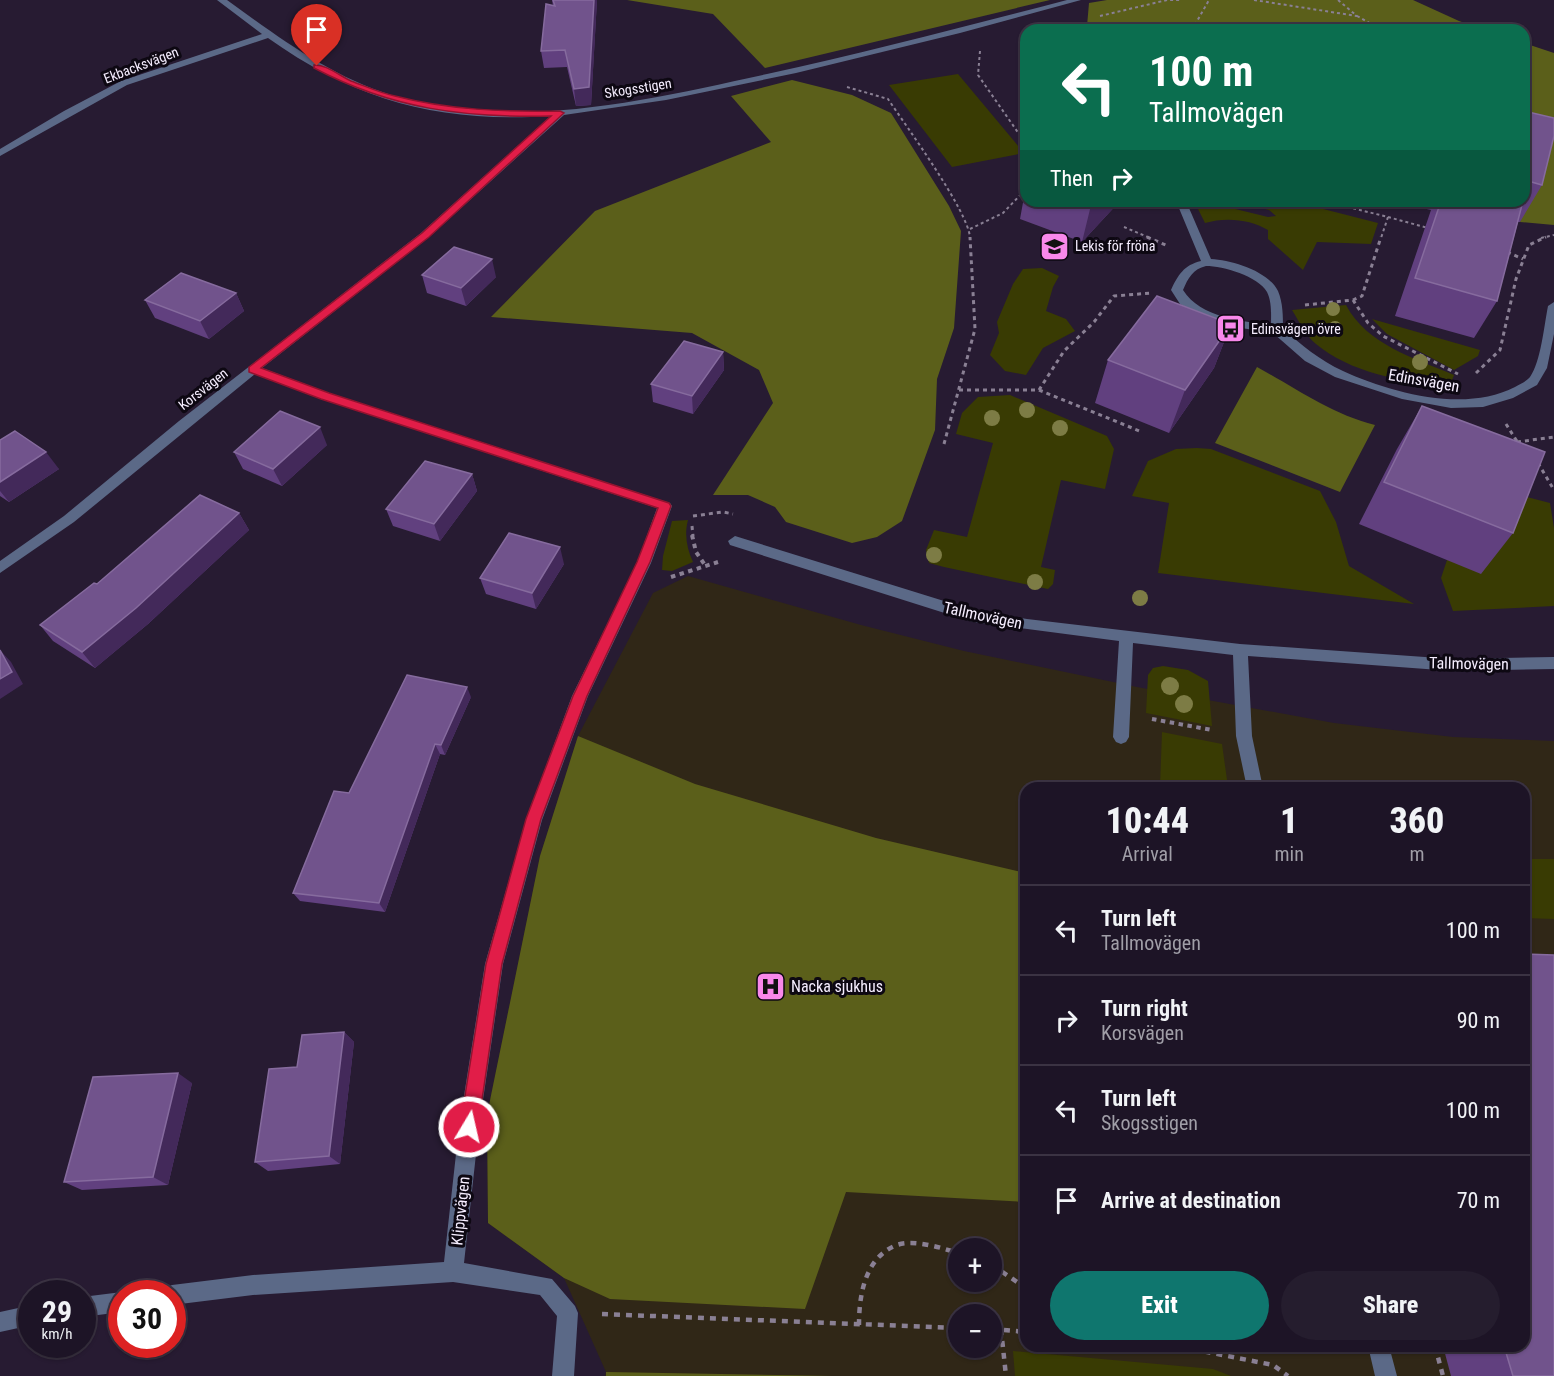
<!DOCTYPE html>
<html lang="en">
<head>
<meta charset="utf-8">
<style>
  :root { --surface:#1d1426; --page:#251d2e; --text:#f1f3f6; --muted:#a09ea7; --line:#3b3343; --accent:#0f766e }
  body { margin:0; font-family:"Roboto Condensed",sans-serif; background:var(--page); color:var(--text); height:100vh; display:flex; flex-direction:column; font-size:22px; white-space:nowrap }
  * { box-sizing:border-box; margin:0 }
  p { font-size:20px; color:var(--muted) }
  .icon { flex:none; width:33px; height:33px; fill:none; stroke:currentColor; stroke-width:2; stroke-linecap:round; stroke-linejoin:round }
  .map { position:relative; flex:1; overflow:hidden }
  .panel { position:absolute; left:1020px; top:782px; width:510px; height:570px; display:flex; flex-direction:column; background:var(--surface); border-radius:18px; box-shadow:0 2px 4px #0004,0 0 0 2px var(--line) }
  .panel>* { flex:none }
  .hud { position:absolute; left:1020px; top:24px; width:510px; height:183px; border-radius:18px; box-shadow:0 2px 4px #0004,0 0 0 2px var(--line); background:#0b6e4f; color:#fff; overflow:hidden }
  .tools { position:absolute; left:948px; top:1238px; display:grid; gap:12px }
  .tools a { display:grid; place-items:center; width:54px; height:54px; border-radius:50%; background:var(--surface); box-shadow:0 2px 4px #0004,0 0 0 2px var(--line); font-size:30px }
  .speed { position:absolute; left:18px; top:1280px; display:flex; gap:12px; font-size:30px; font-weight:700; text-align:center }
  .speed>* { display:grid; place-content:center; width:78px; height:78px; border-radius:50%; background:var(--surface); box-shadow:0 2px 4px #0004,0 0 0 2px var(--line); line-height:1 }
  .speed small { font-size:15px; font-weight:400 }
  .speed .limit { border:9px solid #d22; background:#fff; color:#111 }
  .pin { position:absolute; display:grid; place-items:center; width:51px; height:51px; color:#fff; margin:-62px -26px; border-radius:50% 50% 50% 0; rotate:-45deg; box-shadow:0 0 6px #0007 }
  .pin .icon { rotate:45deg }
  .me { position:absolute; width:66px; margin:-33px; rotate:9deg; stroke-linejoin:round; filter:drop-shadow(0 0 4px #0008) }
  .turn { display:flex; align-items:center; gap:21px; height:126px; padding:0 30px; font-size:27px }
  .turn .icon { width:78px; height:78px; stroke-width:2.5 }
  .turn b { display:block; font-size:42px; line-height:51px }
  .then { display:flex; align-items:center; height:57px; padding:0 30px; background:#0003; gap:12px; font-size:22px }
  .eta { display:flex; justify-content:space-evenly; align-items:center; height:102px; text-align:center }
  .eta b { font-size:36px; font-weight:800; line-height:42px }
  .action { display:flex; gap:12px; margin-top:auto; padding:12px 30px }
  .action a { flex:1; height:69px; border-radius:36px; background:var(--accent); color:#fff; font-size:24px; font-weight:800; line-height:69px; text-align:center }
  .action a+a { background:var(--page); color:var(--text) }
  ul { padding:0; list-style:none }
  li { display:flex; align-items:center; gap:18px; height:90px; padding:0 30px; border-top:2px solid var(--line) }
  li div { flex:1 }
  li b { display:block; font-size:22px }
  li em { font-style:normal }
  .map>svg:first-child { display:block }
</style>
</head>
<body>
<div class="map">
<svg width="1554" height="1376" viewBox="0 0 1554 1376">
  <rect width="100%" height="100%" fill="#271b32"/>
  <path fill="#302717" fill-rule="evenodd" d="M688,576L861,625L964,651L1137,687L1334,723L1453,737L1554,741V1376H605L606,1372L564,1278L488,1223L487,1115L540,856L578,736L653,593ZM1026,788H1524V1346H1026ZM958,1248H992V1281H958ZM958,1314H992V1347H958Z"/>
  <path fill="#393b03" d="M958,74L1024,153L952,167L889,85Z
    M1194,201H1203L1268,217L1276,216L1269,210L1233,201H1292L1378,223L1371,244L1317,242L1303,270L1268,239V230C1250,219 1225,217 1205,223Z
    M1042,268L1059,276L1053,287L1046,311L1066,319L1075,331L1043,348L1026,375L1005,371L990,355L999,333L997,322L1013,284L1023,269Z
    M1346,305C1367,345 1415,358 1454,375L1451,383C1406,384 1351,373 1316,344C1305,335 1299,321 1292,310Z
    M1372,319L1480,350L1478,356L1454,370L1387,334Z
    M1010,395L1107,436L1114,449L1105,489L1061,480L1041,567L1055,570L1053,584L1048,589L944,567L929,563L926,550L934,530L967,537L993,443L956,434L962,413L978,397Z
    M1197,448L1211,449L1320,491L1336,522L1349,566L1414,604L1158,573L1169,503L1132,496L1148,461L1176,449Z
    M1511,493L1550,503L1554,528V606L1453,611L1441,578L1447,560Z
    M688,520C684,535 687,549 693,562L672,571L662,570L663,556L672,521Z
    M1163,666L1188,670L1208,681L1212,726L1146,713L1148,675L1153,668Z
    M1162,732L1222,744L1228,787H1160Z
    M1524,859H1554V919L1524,918Z
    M1013,1351L1213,1369L1231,1376H1015Z"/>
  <path fill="#5b5f1a" d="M627,0H1050L765,68L713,14Z
    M1107,0H1413L1459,21L1485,30H1097L1087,26L1089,3Z
    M1524,43L1554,53V225L1520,222L1529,187L1524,153Z
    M792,80L852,95L891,113L949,206L961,231L954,328L937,379L935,430L902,521L877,537L852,543L786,522L775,507L748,495H713L773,403L759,370L692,333L491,317L595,211L771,142L731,96Z
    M1257,367C1296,388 1331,414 1375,425L1340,492L1215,443Z
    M578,736L695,784L876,838L1026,873V1202L846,1192L805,1309L610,1299L564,1278L488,1223L487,1115L540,856Z
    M606,1372L833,1376H606Z"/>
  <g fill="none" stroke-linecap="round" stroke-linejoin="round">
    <path stroke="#8a8094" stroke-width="2" stroke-dasharray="3 3" stroke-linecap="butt" d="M1254,0L1357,16L1338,0
      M1100,16L1167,0H1180
      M1357,16L1382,30
      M1192,30L1209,0
      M980,51L978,75L1026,144
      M847,87L888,99C906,126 969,212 970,238
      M1524,103L1531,107
      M1324,201L1388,217L1381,238
      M1388,217L1428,228
      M1124,227L1150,238
      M970,229L1003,213L1026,189
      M1541,238L1554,235"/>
    <path stroke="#8a8094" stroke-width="3" stroke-dasharray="4 4" stroke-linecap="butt" d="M1147,237L1168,246
      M1507,252L1523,259
      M1353,300L1368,323L1383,336L1458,374
      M1305,305L1353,300L1362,296L1381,237
      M1476,373L1500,350L1516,279L1529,245L1546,237
      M959,390H1039L1142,432
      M1039,390L1064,351L1094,322L1114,296L1152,293
      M1506,424L1518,443
      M1517,442L1554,437
      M944,444L975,329L970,237
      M1538,463L1554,490
      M693,516L723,512L733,514
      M692,526L693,536"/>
    <path stroke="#8a8094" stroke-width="4" stroke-dasharray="4.5 4.5" stroke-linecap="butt" d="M692,535L696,552L705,565
      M671,577L718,562
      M1152,719L1212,730"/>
    <path stroke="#8a8094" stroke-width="4.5" stroke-dasharray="6 6" stroke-linecap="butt" d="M992,1265L1023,1286L1026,1295
      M602,1314L958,1328
      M859,1325C859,1295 865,1257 897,1245C914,1239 942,1248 958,1253
      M992,1329L1026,1332
      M1001,1329L1006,1376
      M1157,1346L1197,1350L1273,1365L1288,1376
      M1435,1346L1443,1376"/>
    <path fill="#5b6987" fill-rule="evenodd" d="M217,0H227C278,37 330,76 391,95C512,133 647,100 767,74C868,52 967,26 1067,0H1081L960,33L796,73L666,100L564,115L429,237L262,368L329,393L670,503L672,506L651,563L588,696L542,820L503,964L479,1127L464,1263L552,1279L575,1306L578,1313L574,1376H552L557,1316L540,1295L453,1282L253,1295L172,1305V1293H163L165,1288L172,1285L253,1275L444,1262L459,1127L485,964L526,820L572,696L637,563L657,508L321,399L255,374L74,522L0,573V561L64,516L179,421L421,233L551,116C441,123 358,102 268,38L127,85L0,156V149L64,111L121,81L262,34Z
      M1176,201H1186L1211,259C1232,260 1268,271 1278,291C1283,303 1283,316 1283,329C1302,345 1319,360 1343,371C1391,393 1465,413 1515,387C1520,384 1527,381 1530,377C1541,361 1544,326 1548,306L1554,302V334L1547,368L1537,385L1513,398L1483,407L1451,408L1402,399L1335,377L1305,361L1273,333L1215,324L1180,304L1171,290C1178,275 1184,265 1201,261ZM1206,266C1223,266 1258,276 1267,292C1272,302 1271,315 1271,325C1241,321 1201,318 1183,290C1188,278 1193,269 1206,266Z
      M735,536L973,610L1027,619L1240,644L1453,659L1554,657V669L1453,671L1248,656L1252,736L1263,788H1247L1236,736L1233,655L1133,643L1129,737L1126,742L1121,744L1116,742L1113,737L1119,641L973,622L730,545L728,541Z
      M122,1292L125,1293H122V1312L82,1317V1297Z
      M32,1305V1325L0,1332V1312Z
      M1368,1346H1389L1397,1376H1375Z"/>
  </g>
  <g fill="#7d7c45">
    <circle cx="1333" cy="309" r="7"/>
    <circle cx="1335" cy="328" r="7"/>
    <circle cx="1420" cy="362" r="8"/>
    <circle cx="1027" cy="410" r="8"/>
    <circle cx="992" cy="418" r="8"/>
    <circle cx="1060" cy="428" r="8"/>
    <circle cx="934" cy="555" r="8"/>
    <circle cx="1035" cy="582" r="8"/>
    <circle cx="1140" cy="598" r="8"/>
    <circle cx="1170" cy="686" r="9"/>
    <circle cx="1184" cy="704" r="9"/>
  </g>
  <path fill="#61407f" d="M552,0H597L591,105L576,106L567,67L544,68L541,51L553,6Z
    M1524,111L1542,185L1520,222H1518L1497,301L1474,338L1395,316L1431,210L1393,201H1524Z
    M1026,186V201H1120L1082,242L1020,219Z
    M422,275L496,277L466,306L427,293Z
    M236,293L244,311L209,339L155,318L145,300Z
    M1231,324L1214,368L1169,433L1095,403L1108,360Z
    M723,352L724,370L693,414L653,402L651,384Z
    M1422,406L1513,533L1481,574L1359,524L1397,449Z
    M0,440L59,469L9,502L0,496Z
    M327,445L282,486L243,469L234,452Z
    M472,474L477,491L440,541L393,526L386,509Z
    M239,513L249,530L148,624L95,668L53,641L40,625Z
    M564,564L536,609L486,594L480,578Z
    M471,697L445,755L440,754L385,912L300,901L293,893L349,793Z
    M344,1032L354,1042L340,1164L268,1171L255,1162L297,1067Z
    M192,1083L168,1185L82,1190L64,1182Z
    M1443,1346H1524L1554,1376H1451Z"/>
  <path fill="#43295a" d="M594,0H597L591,105L576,106L574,89Z
    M1092,201H1120L1082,242Z
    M492,259L496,277L466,306L461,288Z
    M236,293L244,311L209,339L200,321Z
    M1231,324L1214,368L1169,433L1185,390Z
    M723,352L724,370L693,414L692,396Z
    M320,427L327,445L282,486L273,469Z
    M46,452L59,469L9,502L0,491V482Z
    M472,474L477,491L440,541L434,524Z
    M239,513L249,530L148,624L95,668L82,652Z
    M560,547L564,564L536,609L532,593Z
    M0,650L11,662L23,684L0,699Z
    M467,687L471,697L445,755L441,745Z
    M435,744L440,754L385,912L379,903Z
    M344,1032L354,1042L340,1164L329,1156Z
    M178,1073L192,1083L168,1185L153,1177Z"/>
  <path fill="#71538c" stroke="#866b9e" stroke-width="1.5" d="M553,0H594L589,87L574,89L565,50L541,51L546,4L555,6Z
    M1259,28L1270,30H1258Z
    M1524,111L1554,118V136L1542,185L1528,181L1524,198Z
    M1441,201H1523L1497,301L1415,278Z
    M454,247L492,259L461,288L422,275Z
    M181,273L236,293L200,321L145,300Z
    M1157,296L1231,324L1185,390L1108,360Z
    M684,341L723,352L692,396L651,384Z
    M1422,406L1545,452L1513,533L1384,482Z
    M280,411L320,427L273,469L234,452Z
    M15,431L46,452L0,482V440Z
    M425,461L472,474L434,524L386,509Z
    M200,495L239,513L136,608L82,652L40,625L94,583L97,584Z
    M509,533L560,547L532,593L480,578Z
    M0,650L12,672L0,679Z
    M407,675L467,687L441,745L435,744L379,903L293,893L334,791L349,793Z
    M1524,954L1554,955V1376H1513L1504,1346H1524Z
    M344,1032L329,1156L255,1162L269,1069L297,1067L302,1035Z
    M178,1073L153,1177L64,1182L93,1077Z"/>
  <path fill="#e11d48" stroke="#92132f" stroke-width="1.5" d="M314,65C326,64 340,76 351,81C365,86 380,93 395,96C449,110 504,112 560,111L564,113L429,237L261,368L329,393L669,503L671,506L650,562L587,696L541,819L502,964L478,1127L475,1133L469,1136L463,1133L460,1127L486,964L526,819L573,696L637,562L658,508L321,399L249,372V367L422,233L551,116C464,118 392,109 314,68Z"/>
  <defs>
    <symbol id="school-square" viewBox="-11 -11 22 22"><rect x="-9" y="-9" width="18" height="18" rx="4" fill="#f888ea" stroke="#0d0812"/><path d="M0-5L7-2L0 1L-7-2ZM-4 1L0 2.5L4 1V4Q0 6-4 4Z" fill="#111"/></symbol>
    <symbol id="bus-square" viewBox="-11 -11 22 22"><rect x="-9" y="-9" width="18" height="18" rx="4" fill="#f888ea" stroke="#0d0812"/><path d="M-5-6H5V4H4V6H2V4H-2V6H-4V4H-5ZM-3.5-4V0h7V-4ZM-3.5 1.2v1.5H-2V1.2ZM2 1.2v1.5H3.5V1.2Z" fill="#111"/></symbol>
    <symbol id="hospital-square" viewBox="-11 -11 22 22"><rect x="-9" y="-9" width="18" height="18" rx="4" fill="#f888ea" stroke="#0d0812"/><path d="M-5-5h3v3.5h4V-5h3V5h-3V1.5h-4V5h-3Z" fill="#111"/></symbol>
  </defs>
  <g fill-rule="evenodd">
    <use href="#school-square" x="1038" y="230" width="33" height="33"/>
    <use href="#bus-square" x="1214" y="312" width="33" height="33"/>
    <use href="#hospital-square" x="754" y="970" width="33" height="33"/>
  </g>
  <g text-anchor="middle" stroke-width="6" stroke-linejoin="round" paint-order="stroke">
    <g font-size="14" fill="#f6eeff" stroke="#0d0812">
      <text transform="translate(141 65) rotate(-21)" y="5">Ekbacksvägen</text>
      <text transform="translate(638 88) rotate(-9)" y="5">Skogsstigen</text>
      <text transform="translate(203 389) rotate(-38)" y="5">Korsvägen</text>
    </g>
    <g font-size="14" fill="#f6eeff" stroke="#0d0812" text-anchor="start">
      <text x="1075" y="251">Lekis för fröna</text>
      <text x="1251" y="334">Edinsvägen övre</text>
    </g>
    <g font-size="16" fill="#f6eeff" stroke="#0d0812">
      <text transform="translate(1424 380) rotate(10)" y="6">Edinsvägen</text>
      <text transform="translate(983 615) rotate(12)" y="6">Tallmovägen</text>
      <text transform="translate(1469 663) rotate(1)" y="6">Tallmovägen</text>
      <text transform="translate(460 1211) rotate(-84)" y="6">Klippvägen</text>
    </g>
    <g font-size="16" fill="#f6eeff" stroke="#0d0812" text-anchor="start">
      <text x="791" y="992">Nacka sjukhus</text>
    </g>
  </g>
</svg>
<div class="tools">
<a>+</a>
<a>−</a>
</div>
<div class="speed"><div>29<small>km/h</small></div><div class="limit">30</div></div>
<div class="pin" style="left:317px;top:66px;background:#d93025"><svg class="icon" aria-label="arrive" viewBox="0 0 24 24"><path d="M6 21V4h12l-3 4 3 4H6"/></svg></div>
<svg class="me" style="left:469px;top:1127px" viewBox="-20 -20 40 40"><circle r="17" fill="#e11d48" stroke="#fff" stroke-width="3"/><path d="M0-11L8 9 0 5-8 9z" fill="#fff"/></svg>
<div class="hud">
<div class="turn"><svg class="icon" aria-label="left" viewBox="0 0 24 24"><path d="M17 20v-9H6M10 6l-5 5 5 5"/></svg><div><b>100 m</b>Tallmovägen</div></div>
<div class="then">Then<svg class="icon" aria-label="right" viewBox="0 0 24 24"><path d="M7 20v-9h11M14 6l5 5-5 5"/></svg></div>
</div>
<section class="panel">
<div class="eta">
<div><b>10:44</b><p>Arrival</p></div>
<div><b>1</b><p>min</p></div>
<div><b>360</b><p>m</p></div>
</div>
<ul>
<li><svg class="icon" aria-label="left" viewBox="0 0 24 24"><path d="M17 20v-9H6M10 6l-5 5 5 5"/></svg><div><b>Turn left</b><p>Tallmovägen</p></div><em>100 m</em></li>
<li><svg class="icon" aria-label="right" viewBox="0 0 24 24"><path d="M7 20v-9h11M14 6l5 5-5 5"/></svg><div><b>Turn right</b><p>Korsvägen</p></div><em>90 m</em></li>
<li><svg class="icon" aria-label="left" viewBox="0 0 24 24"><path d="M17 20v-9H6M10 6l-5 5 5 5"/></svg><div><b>Turn left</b><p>Skogsstigen</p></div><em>100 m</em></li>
<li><svg class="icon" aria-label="arrive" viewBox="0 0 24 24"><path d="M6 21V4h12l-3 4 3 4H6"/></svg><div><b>Arrive at destination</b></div><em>70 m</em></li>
</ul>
<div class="action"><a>Exit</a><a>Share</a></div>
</section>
</div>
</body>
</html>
